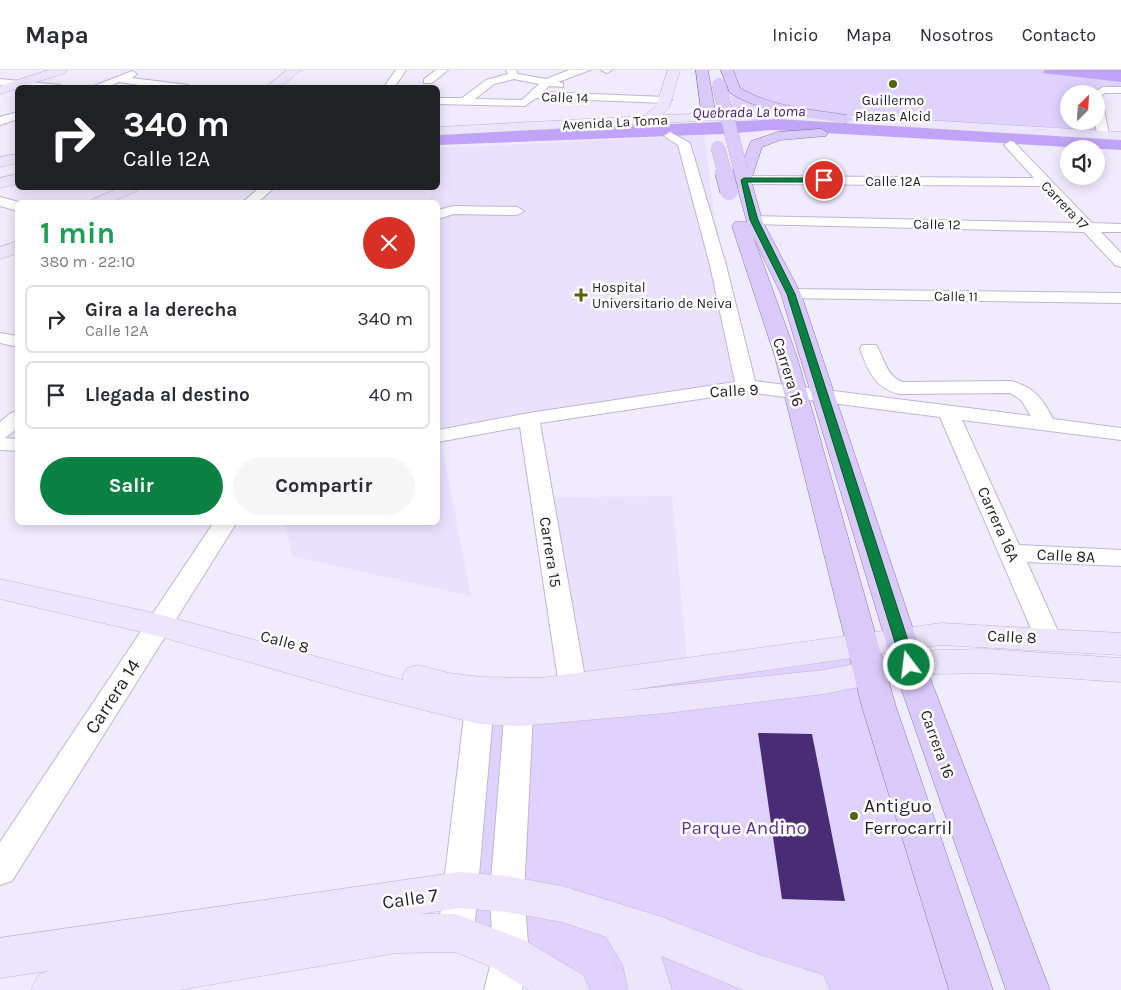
<!DOCTYPE html>
<html lang="es">
<head>
<meta charset="utf-8">
<style>
  :root { --surface:#fff; --page:#f7f7f7; --text:#2b2b33; --muted:#7c7c81; --line:#e1e1e2; --accent:#0b8043 }
  body { margin:0; font-family:Karla,sans-serif; background:var(--page); color:var(--text); height:100vh; display:flex; flex-direction:column; font-size:19px; white-space:nowrap }
  * { box-sizing:border-box; margin:0 }
  p { font-size:16px; color:var(--muted) }
  .icon { flex:none; width:28px; height:28px; fill:none; stroke:currentColor; stroke-width:2; stroke-linecap:round; stroke-linejoin:round }
  .map { position:relative; flex:1; overflow:hidden }
  .drawer { position:absolute; left:15px; top:130px; width:425px; height:325px; display:flex; flex-direction:column; background:var(--surface); border-radius:8px; box-shadow:0 2px 12px #0003 }
  .drawer>* { flex:none }
  .banner { position:absolute; left:15px; top:15px; width:425px; height:105px; border-radius:8px; box-shadow:0 2px 12px #0003; background:#202124; color:#fff; overflow:hidden }
  .needle { width:32px; rotate:24deg }
  .tools { position:absolute; left:1060px; top:15px; display:grid; gap:10px }
  .tools a { display:grid; place-items:center; width:45px; height:45px; border-radius:50%; background:var(--surface); box-shadow:0 2px 12px #0003; font-size:25px }
  .pin { position:absolute; display:grid; place-items:center; width:42px; height:42px; color:#fff; margin:-21px; border:2px solid #fff; border-radius:50%; box-shadow:0 1px 5px #0007 }
  .me { position:absolute; width:55px; margin:-28px; rotate:345deg; stroke-linejoin:round; filter:drop-shadow(0 0 4px #0008) }
  .turn { display:flex; align-items:center; gap:18px; height:105px; padding:0 25px; font-size:22px }
  .turn .icon { width:65px; height:65px; stroke-width:2.5 }
  .turn b { display:block; font-size:35px; line-height:42px }
  .round { display:grid; place-items:center; flex:none; width:52px; height:52px; border-radius:26px; background:var(--page) }
  .summary { display:flex; align-items:center; justify-content:space-between; height:85px; padding:0 25px }
  h1 { font-size:30px; font-weight:700; line-height:38px; color:#1e9e55 }
  .action { display:flex; gap:10px; margin-top:auto; padding:10px 25px }
  .action a { flex:1; height:58px; border-radius:30px; background:var(--accent); color:#fff; font-size:20px; font-weight:700; line-height:58px; text-align:center }
  .action a+a { background:var(--page); color:var(--text) }
  ul { padding:0; list-style:none }
  li { display:flex; align-items:center; gap:15px; height:68px; margin:0 10px 8px; padding:0 15px; border:2px solid var(--line); border-radius:8px }
  li div { flex:1 }
  li b { display:block; font-size:19px }
  li em { font-style:normal }
  header { display:flex; align-items:center; gap:30px; box-sizing:border-box; height:70px; padding:0 25px; background:var(--surface); border-bottom:1px solid var(--line) }
  header strong { font-size:24px }
  nav { display:flex; gap:28px; margin-inline-start:auto; font-size:18px }
  .map>svg:first-child { display:block }
</style>
</head>
<body>
<header>
<strong>Mapa</strong>
<nav><a>Inicio</a><a>Mapa</a><a>Nosotros</a><a>Contacto</a></nav>
</header>
<div class="map">
<svg width="1121" height="920" viewBox="0 0 1121 920">
  <rect width="100%" height="100%" fill="#f1ebfe"/>
  <path fill="#eae1ff" d="M704,65L737,317L440,366L471,526L292,486L285,453L438,452V132H428L435,118H438L439,78Z
    M672,426L688,601L572,616L542,427Z"/>
  <path fill="#e0d2fe" d="M727,0H1121V20L1096,24H1069V51H1096L1101,63L734,46L730,24H739Z
    M864,575L971,920H568L456,863L481,619Z"/>
  <path fill="#c1a4fa" d="M1044,0H1121V12L1043,3Z
    M785,49L1121,69V80L772,60L723,64L438,75V64Z"/>
  <path fill="#4a2b76" d="M758,663L812,664L845,831L782,829Z"/>
  <g fill="none" stroke-linecap="round" stroke-linejoin="round">
    <defs>
      <path id="street" d="M396,0H406L394,18H383Z
        M436,0H448L432,13H424V9Z
        M506,0H516L518,4L546,9L569,0H590L558,12L563,13V17L549,16L543,22L666,27L672,30L666,33L536,28L525,36L438,34V28H462L486,10L508,4ZM514,9L539,14L522,30L475,29L494,14Z
        M601,0H612L607,3Z
        M132,1L137,4L132,8L188,15L193,18H159L119,12L105,18H89Z
        M0,9L60,15L65,18L0,15Z
        M1103,17H1121V23H1105L1101,26L1109,64L1103,68L1097,64L1095,51L1096,24H1091Z
        M18,42V49L0,55V47Z
        M670,62L690,73L726,195L755,311L1031,346L1021,330L1010,323L899,324C875,318 868,301 860,279L862,275H876C885,289 885,304 902,312L1011,311C1034,317 1043,329 1053,349L1121,358V370L962,350L1019,475L1121,480V496L1027,492L1061,568L1058,575L1048,578L1038,575L1035,568L940,347L746,322L540,353L590,636L586,644L576,647L566,644L562,636L520,357L438,372V360L529,343L735,312L710,195L678,75L664,66Z
        M1010,71L1014,72L1092,153L1121,154V162H1101L1121,183V197L1115,195L1084,162L754,154L747,150L754,146L1075,153L1041,116L744,114L737,110L744,106L1034,108L1004,75Z
        M259,118H274L258,132H243Z
        M0,127L19,132L18,141L0,136Z
        M453,136L517,137L524,141L517,145L454,144L438,149V140Z
        M791,219L1121,223V233L785,228L783,224L785,220Z
        M0,263L18,266V277L0,273Z
        M18,341V358L5,368L18,369V381L0,380V352L11,343Z
        M214,452H237L12,811L0,815V772Z
        M481,610L491,613L495,621L474,863L469,875L456,880L443,875L438,863L467,621L471,613Z
        M520,612L530,615L534,623L524,824L529,885L522,920H484L493,885L490,824L506,623L510,615Z"/>
      <path id="secondary" d="M49,0H67L65,3L0,24V16Z
        M287,0H301L280,18H265Z
        M668,0H680L669,38L662,45L779,41L1121,62V70L779,49L717,50L438,65V57L644,46L656,36Z
        M18,84V93L0,97V87Z
        M18,104V114L0,118V108Z
        M119,118H139L137,121L111,132H91L93,129Z
        M18,171V183L0,189V177Z
        M0,509L158,544L403,610L402,607L407,598L418,595L449,603L481,607L540,608L941,553L1121,563V585L941,575L623,621L824,600L909,583L937,580L987,579L1121,588V612L987,603L937,604L909,607L824,624L667,643L519,656L479,654L360,624L158,566L0,529Z
        M460,802L507,806L562,816L662,847L757,884L823,905L830,920H743L661,886L672,920H628L623,895L606,867L562,852L507,842L460,838L420,844H456L526,871L583,905L590,920H529L496,899L455,882L397,883L179,920H31L38,905L48,901L0,908V868Z"/>
      <path id="primary" d="M696,0H708L715,40L713,43H703L701,40Z
        M721,0H733L740,18C772,37 809,39 846,45L853,49L846,53C806,47 765,44 730,23Z
        M821,59L828,63L826,66L780,70L762,77L751,110L762,150L801,224L925,595L1050,920H1006L893,595L781,224L753,166L797,287L896,637L993,920H949L862,637L775,287L732,156L735,152H747L733,101L741,96L751,71L778,62Z"/>
    </defs>
    <use href="#street" stroke="#bfb6d3" stroke-width="2"/>
    <use href="#secondary" stroke="#bfb6d3" stroke-width="1"/>
    <use href="#primary" stroke="#8977ae" stroke-width="1"/>
    <use href="#street" fill="#fff" fill-rule="evenodd"/>
    <use href="#secondary" fill="#ece5fc" fill-rule="evenodd"/>
    <use href="#primary" fill="#dacaf9" fill-rule="evenodd"/>
    <defs>
      <path id="primary-bridge-far1" d="M719,15L741,101
        M718,78L725,104"/>
      <path id="primary-bridge" d="M724,102L729,121"/>
    </defs>
    <use href="#primary-bridge-far1" stroke="#8977ae" stroke-width="14" stroke-linecap="butt"/>
    <use href="#primary-bridge" stroke="#8977ae" stroke-width="19" stroke-linecap="butt"/>
    <use href="#primary-bridge-far1" stroke="#dacaf9" stroke-width="14"/>
    <use href="#primary-bridge" stroke="#dacaf9" stroke-width="18"/>
  </g>
  <path fill="#0b8043" stroke="#07532c" d="M744,108H824L827,110L824,112H747L758,150L795,224L916,595L914,598H904L902,595L787,224L750,150L741,110Z"/>
  <g fill="#556409" stroke="#fff" stroke-width="2">
    <circle cx="893" cy="14" r="5"/>
    <path d="M578.5 217.5h5v5h5v5h-5v5h-5v-5h-5v-5h5z"/>
    <circle cx="854" cy="746" r="5"/>
  </g>
  <g text-anchor="middle" stroke-width="5" stroke-linejoin="round" paint-order="stroke">
    <g font-size="14" fill="#221f29" stroke="#fff">
      <text transform="translate(565 27) rotate(2)" y="5">Calle 14</text>
      <text transform="translate(615 52) rotate(-3)" y="5">Avenida La Toma</text>
      <text x="893" y="116">Calle 12A</text>
      <text transform="translate(1065 135) rotate(46)" y="5">Carrera 17</text>
      <text transform="translate(937 154) rotate(1)" y="5">Calle 12</text>
      <text transform="translate(956 226) rotate(1)" y="5">Calle 11</text>
    </g>
    <g font-size="14" fill="#221f29" stroke="#fff">
      <text x="893" y="35">Guillermo<tspan x="893" dy="16">Plazas Alcid</tspan></text>
      <text x="592" y="222" text-anchor="start">Hospital<tspan x="592" dy="16">Universitario de Neiva</tspan></text>
    </g>
    <g font-size="15" font-style="italic" fill="#46177a" stroke="#fff">
      <text transform="translate(749 42) rotate(-1)" y="5">Quebrada La toma</text>
    </g>
    <g font-size="16" fill="#221f29" stroke="#fff">
      <text transform="translate(789 302) rotate(73)" y="6">Carrera 16</text>
      <text transform="translate(734 320) rotate(-3)" y="6">Calle 9</text>
      <text transform="translate(999 454) rotate(66)" y="6">Carrera 16A</text>
      <text transform="translate(551 482) rotate(81)" y="6">Carrera 15</text>
      <text transform="translate(1066 485) rotate(3)" y="6">Calle 8A</text>
      <text transform="translate(1012 566) rotate(3)" y="6">Calle 8</text>
      <text transform="translate(285 571) rotate(15)" y="6">Calle 8</text>
      <text transform="translate(938 674) rotate(70)" y="6">Carrera 16</text>
    </g>
    <g font-size="19" fill="#221f29" stroke="#fff">
      <text transform="translate(112 626) rotate(-57)" y="7">Carrera 14</text>
      <text transform="translate(410 828) rotate(-8)" y="7">Calle 7</text>
    </g>
    <g font-size="19" fill="#221f29" stroke="#fff" text-anchor="start">
      <text x="864" y="742">Antiguo<tspan x="864" dy="22">Ferrocarril</tspan></text>
    </g>
    <g font-size="19" fill="#5c3395" stroke="#fff">
      <text x="744" y="764">Parque Andino</text>
    </g>
  </g>
</svg>
<div class="tools">
<a><svg class="needle" viewBox="-14 -14 28 28"><path d="M0-13l5 13h-10z" fill="#e53935"/><path d="M0 13l5-13h-10z" fill="#7c7c81"/></svg></a>
<a><svg class="icon" aria-label="sound" viewBox="0 0 24 24"><path d="M4 9h4l5-4v14l-5-4H4zM17 9q2 3 0 6"/></svg></a>
</div>
<div class="pin" style="left:824px;top:110px;background:#d93025"><svg class="icon" aria-label="arrive" viewBox="0 0 24 24"><path d="M6 21V4h12l-3 4 3 4H6"/></svg></div>
<svg class="me" style="left:909px;top:595px" viewBox="-20 -20 40 40"><circle r="17" fill="#0b8043" stroke="#fff" stroke-width="3"/><path d="M0-11L8 9 0 5-8 9z" fill="#fff"/></svg>
<div class="banner">
<div class="turn"><svg class="icon" aria-label="right" viewBox="0 0 24 24"><path d="M7 20v-9h11M14 6l5 5-5 5"/></svg><div><b>340 m</b>Calle 12A</div></div>
</div>
<section class="drawer">
<div class="summary"><div><h1>1 min</h1><p>380 m · 22:10</p></div><a class="round" style="background:#d93025;color:#fff"><svg class="icon" aria-label="close" viewBox="0 0 24 24"><path d="M6 6l12 12M18 6L6 18"/></svg></a></div>
<ul>
<li><svg class="icon" aria-label="right" viewBox="0 0 24 24"><path d="M7 20v-9h11M14 6l5 5-5 5"/></svg><div><b>Gira a la derecha</b><p>Calle 12A</p></div><em>340 m</em></li>
<li><svg class="icon" aria-label="arrive" viewBox="0 0 24 24"><path d="M6 21V4h12l-3 4 3 4H6"/></svg><div><b>Llegada al destino</b></div><em>40 m</em></li>
</ul>
<div class="action"><a>Salir</a><a>Compartir</a></div>
</section>
</div>
</body>
</html>
